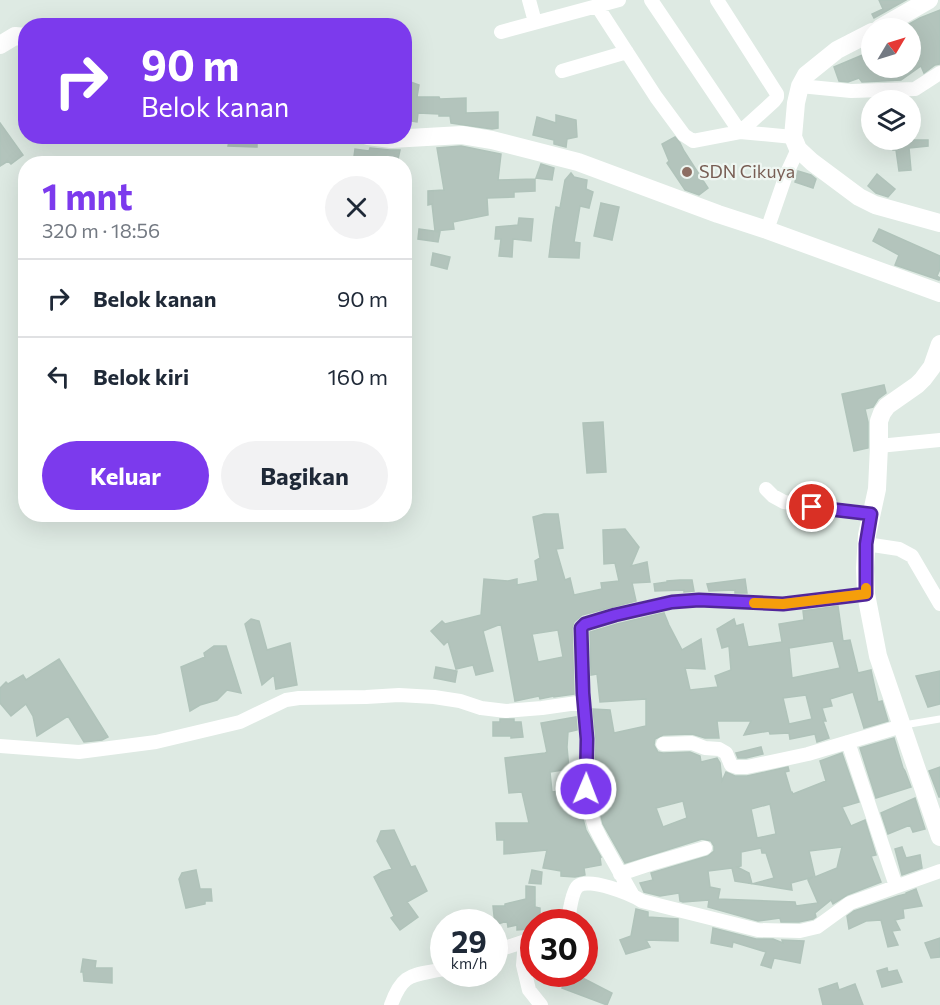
<!DOCTYPE html>
<html lang="id">
<head>
<meta charset="utf-8">
<style>
  :root { --surface:#fff; --page:#f2f2f3; --text:#1f2937; --muted:#747a83; --line:#e0e1e3; --accent:#7c3aed }
  body { margin:0; font-family:Commissioner,sans-serif; background:var(--page); color:var(--text); height:100vh; display:flex; flex-direction:column; font-size:22px; white-space:nowrap }
  * { box-sizing:border-box; margin:0 }
  p { font-size:20px; color:var(--muted) }
  .icon { flex:none; width:33px; height:33px; fill:none; stroke:currentColor; stroke-width:2; stroke-linecap:round; stroke-linejoin:round }
  .map { position:relative; flex:1; overflow:hidden }
  .panel { position:absolute; left:18px; top:156px; width:394px; height:366px; display:flex; flex-direction:column; background:var(--surface); border-radius:24px; box-shadow:0 6px 24px #0002 }
  .panel>* { flex:none }
  .guide { position:absolute; left:18px; top:18px; width:394px; height:126px; border-radius:24px; box-shadow:0 6px 24px #0002; background:#7c3aed; color:#fff; overflow:hidden }
  .needle { width:39px; rotate:52deg }
  .fabs { position:absolute; left:861px; top:18px; display:grid; gap:12px }
  .fabs a { display:grid; place-items:center; width:60px; height:60px; border-radius:50%; background:var(--surface); box-shadow:0 6px 24px #0002; font-size:30px }
  .speed { position:absolute; left:430px; top:909px; display:flex; gap:12px; font-size:30px; font-weight:700; text-align:center }
  .speed>* { display:grid; place-content:center; width:78px; height:78px; border-radius:50%; background:var(--surface); box-shadow:0 6px 24px #0002; line-height:1 }
  .speed small { font-size:15px; font-weight:400 }
  .speed .limit { border:9px solid #d22; background:#fff; color:#111 }
  .pin { position:absolute; display:grid; place-items:center; width:51px; height:51px; color:#fff; margin:-26px; border:3px solid #fff; border-radius:50%; box-shadow:0 2px 6px #0007 }
  .me { position:absolute; width:66px; margin:-33px; rotate:1deg; stroke-linejoin:round; filter:drop-shadow(0 0 4px #0008) }
  .turn { display:flex; align-items:center; gap:21px; height:126px; padding:0 24px; font-size:27px }
  .turn .icon { width:78px; height:78px; stroke-width:2.5 }
  .turn b { display:block; font-size:42px; line-height:51px }
  .round { display:grid; place-items:center; flex:none; width:63px; height:63px; border-radius:32px; background:var(--page) }
  .overview { display:flex; align-items:center; justify-content:space-between; height:102px; padding:0 24px }
  h1 { font-size:36px; font-weight:700; line-height:45px; color:var(--accent) }
  .action { display:flex; gap:12px; margin-top:auto; padding:12px 24px }
  .action a { flex:1; height:69px; border-radius:36px; background:var(--accent); color:#fff; font-size:24px; font-weight:700; line-height:69px; text-align:center }
  .action a+a { background:var(--page); color:var(--text) }
  ul { padding:0; list-style:none }
  li { display:flex; align-items:center; gap:18px; height:78px; padding:0 24px; border-top:2px solid var(--line) }
  li div { flex:1 }
  li b { display:block; font-size:22px }
  li em { font-style:normal }
  .map>svg:first-child { display:block }
</style>
</head>
<body>
<div class="map">
<svg width="940" height="1005" viewBox="0 0 940 1005">
  <rect width="100%" height="100%" fill="#deeae3"/>
  <path fill="#b3c4bc" stroke="#b0c3ba" stroke-width="1.5" fill-rule="evenodd" d="M879,0H906L874,18L872,14L883,9Z
    M940,10V64L935,65L924,73L921,66L901,80L862,82L859,78L848,82L839,81L834,67L865,54L867,56L872,53V68H910L911,28H902L920,18Z
    M405,80L419,85L417,97H439L440,99L466,98V113L498,112V128L492,129L451,123L450,116H439V114L418,113L417,122L405,120Z
    M556,115L576,120L577,137L567,139L566,147L554,144V140L533,135L537,117L556,123Z
    M0,123L23,155L11,164L8,161L0,166Z
    M230,136H257V147L228,146Z
    M675,137L680,143L684,151L708,188L699,195L685,190L667,163L669,161L662,144Z
    M892,140H928V146L909,148L911,170L899,171L896,150H893Z
    M461,146L501,154L498,180L535,179V191L514,192V197L487,198L488,215L453,222L454,229L435,231L432,204L428,205V191L444,190L437,148Z
    M370,148L390,150H400L397,164H353L355,149L369,151Z
    M541,164L554,168L552,180L536,178Z
    M798,171L811,175L816,179L813,188L795,182Z
    M571,173L574,177L587,180L586,189L593,192L589,208L580,206L574,242L580,243L579,258L549,257L553,225L556,207L560,208L565,180Z
    M877,174L895,189L888,197L876,193L868,186Z
    M601,203L619,207L612,240L594,236Z
    M519,218L533,219L531,241L513,239L512,257L499,256L501,239H495L496,227L518,225Z
    M419,229L440,232L438,242L418,239Z
    M879,229L940,256V269L937,276L940,278L939,280L895,265L899,255L873,241Z
    M433,253L450,257L447,269L431,265Z
    M884,385L886,393L878,399L873,407L865,409L868,422V448L854,451L842,394Z
    M603,422L606,472L587,473L583,423Z
    M544,514H558L563,548L556,549L565,580L570,578L574,595L602,589L601,583L619,581L615,563L604,564L603,530L625,529L639,547L631,566L647,562L650,582L632,583L636,601L582,615L574,622L572,628L574,694L554,697V696L540,699L539,696L515,701L501,624L483,631L493,671L476,675L473,665L456,669L448,641L444,645L431,631L442,621L445,624L481,615L484,579L508,581L517,579V585L538,581L535,561L540,558L533,517ZM558,630L563,657L538,662L532,634Z
    M745,579L747,593H735V590L709,591L707,584Z
    M680,580H692L694,591L684,592V590L655,591L654,584L667,582V581Z
    M838,606L843,641L850,640L858,673L871,670L878,702L882,701L888,721L864,728L853,692L830,699L832,706L822,708L826,721H823L829,738L817,742L815,734L790,739L789,733L770,734L769,731L744,735L751,721H717L719,738H705L692,734L663,735L655,739L654,745L658,752L663,753L690,752L700,756L701,762L717,758L720,763L722,781L726,772L735,776H747L788,767L789,771L785,772L791,792H792L793,794L826,781L820,761L842,753L859,802L842,807L851,826L865,820L876,855L871,856L881,882L847,895L833,904L831,900L815,913L816,917L813,919L799,922H781L780,918L758,921L708,907L709,900L683,902L680,901L679,893L660,896L644,892L640,883L653,880L651,873L708,856L714,851V846L711,841L702,839L625,863L603,824L598,804L595,788L596,739L593,709L610,710L614,733L646,726V699L600,702L597,674L591,675L590,632L617,624L664,613L669,625L682,650L701,639L705,669L685,668L690,690L718,687L715,676L731,670L729,646L722,648L717,629L734,619L736,626L743,624L748,647L782,642L779,624L804,620L803,611ZM833,641L840,668L792,678L789,648ZM806,695L812,719L789,724L783,698ZM683,801L687,818L663,827L656,808ZM770,804L776,834L757,838L751,809ZM842,847L837,868L815,877L809,851ZM761,848L762,853H766L774,878L752,884L749,873L737,867L741,866V852ZM732,868L735,881L792,890L791,883L813,877L808,880L818,903L796,906L795,902L718,899L720,889L710,887L708,871Z
    M251,619L259,621L267,650L290,643L297,685L276,689L274,675L262,685L245,624Z
    M214,646H226L241,693L227,690L217,700L200,705L190,711L181,667L205,657L204,653Z
    M59,659L108,737L102,740L84,742L68,716L37,736L33,716L26,704L11,716L0,703V688L6,682L8,684L23,675L26,680Z
    M436,667L457,671L455,682L434,678Z
    M940,671V704L928,707L916,676Z
    M576,717L577,730L568,732L567,747L569,769L550,772L552,792L577,789L580,808L586,830L601,857H600L601,865L584,868L585,875L575,877L561,876V871L543,868L547,850L504,854V840H497L496,823H529L522,792L509,793L505,758L545,753L547,752L541,723Z
    M500,719H514V722H521L523,737L511,738V736H493V722H500Z
    M894,738L903,768L905,771L911,787L876,798L860,748Z
    M761,747L763,754L746,758H738L736,753Z
    M940,767V797H939L929,771Z
    M915,798L925,829L913,832L910,825L888,834L881,813Z
    M394,830L411,867L415,866L427,891L407,902L418,917L400,930L391,918L394,916L374,877L382,872L392,869L377,841L381,831Z
    M902,847L906,858L920,855L922,868L902,875L895,849Z
    M196,870L200,889H211L212,901H205V904L186,908L179,879L182,873Z
    M532,870L542,872L541,884L529,883Z
    M526,886L535,887V907L540,908V922H531L529,929L517,930V925L508,927L507,921L495,925L493,906H505V904L526,899Z
    M916,889L922,906L903,909L904,918L895,920L900,930L892,931L898,945L888,947L881,920L866,921L849,929L847,916L854,911L898,896L906,894V893Z
    M636,909L648,912V917L678,919V941L646,940L650,947L626,954L620,940L631,936Z
    M713,928L756,939H773L783,943L782,940L804,941L800,963L774,958L771,968L761,965L766,952L733,942L732,947L711,943Z
    M940,938V957L931,958L925,943Z
    M83,959L96,961L95,968H112V983L84,981L83,972H81Z
    M887,968L888,972L897,970L902,982L882,987L877,971Z
    M567,974H575L612,993L607,1005L562,988Z
    M837,983L839,990L855,984L863,1005H823L819,989Z"/>
  <g fill="none" stroke-linecap="round" stroke-linejoin="round">
    <path stroke="#fff" stroke-width="7" d="M904,725L940,719"/>
    <path stroke="#fff" stroke-width="14" d="M529,0L535,22
      M651,0L740,132L774,101L777,97V94L717,0
      M597,6L619,0
      M501,32L597,6L656,97L684,135L693,141L740,132L793,137
      M562,71L627,52
      M800,86L851,91L915,89L940,73
      M767,230L786,175L798,149
      M879,446L940,440
      M766,489L773,496L784,502L871,514
      M866,544L899,549L912,556L940,604
      M848,742L896,886
      M663,744L692,743L705,748L719,749L726,753L731,765L737,767H747L808,754L902,726
      M0,746L79,752L156,742L240,722L286,700L299,698L366,697L399,695L434,697L460,701L481,708L506,711L542,708L584,702
      M620,874L650,864L705,848
      M632,894L601,839L595,827L589,806L586,789L587,739L583,693L581,628L585,624L615,615L672,602L699,600L783,604L866,594
      M568,922C569,914 572,891 578,886C589,877 631,894 642,901L758,930L800,931L817,927L850,903L940,871
      M529,940L524,953L523,965L529,990L541,1005
      M495,951L529,940H534
      M391,1005C403,971 413,976 444,969"/>
    <path stroke="#fff" stroke-width="18" d="M880,28L929,0
      M872,32L837,50L806,75L800,86L796,103L793,137L798,149L812,162L859,197L875,205L940,223
      M0,45L15,36L26,37
      M368,136L391,139L462,135L492,140L578,162L718,214L767,230L940,293
      M940,344L932,367L923,379L917,385L887,406L882,413L879,421V446L877,489L867,535L865,568L866,594L878,656L940,837"/>
  </g>
  <g fill="none" stroke-linecap="round" stroke-linejoin="round">
    <defs>
      <path id="route" d="M586,789L587,739L583,693L581,628L585,624L615,615L672,602L699,600L783,604L866,594V544L871,514L812,507"/>
    </defs>
    <use href="#route" stroke="#51269a" stroke-width="15"/>
    <use href="#route" stroke="#7c3aed" stroke-width="10"/>
    <path stroke="#f59e0b" stroke-width="10" d="M754,603L783,604L866,594V588"/>
  </g>
  <circle fill="#8d6e63" stroke="#eef6f1" stroke-width="2" cx="687" cy="172" r="6"/>
  <g text-anchor="middle" stroke-width="4.5" stroke-linejoin="round" paint-order="stroke">
    <g font-size="18" fill="#785e54" stroke="#eef6f1" text-anchor="start">
      <text x="699" y="178">SDN Cikuya</text>
    </g>
  </g>
</svg>
<div class="fabs">
<a><svg class="needle" viewBox="-14 -14 28 28"><path d="M0-13l5 13h-10z" fill="#e53935"/><path d="M0 13l5-13h-10z" fill="#747a83"/></svg></a>
<a><svg class="icon" aria-label="layers" viewBox="0 0 24 24"><path d="M12 4l9 5-9 5-9-5zM3 14l9 5 9-5"/></svg></a>
</div>
<div class="speed"><div>29<small>km/h</small></div><div class="limit">30</div></div>
<div class="pin" style="left:812px;top:507px;background:#d93025"><svg class="icon" aria-label="arrive" viewBox="0 0 24 24"><path d="M6 21V4h12l-3 4 3 4H6"/></svg></div>
<svg class="me" style="left:586px;top:789px" viewBox="-20 -20 40 40"><circle r="17" fill="#7c3aed" stroke="#fff" stroke-width="3"/><path d="M0-11L8 9 0 5-8 9z" fill="#fff"/></svg>
<div class="guide">
<div class="turn"><svg class="icon" aria-label="right" viewBox="0 0 24 24"><path d="M7 20v-9h11M14 6l5 5-5 5"/></svg><div><b>90 m</b>Belok kanan</div></div>
</div>
<section class="panel">
<div class="overview"><div><h1>1 mnt</h1><p>320 m · 18:56</p></div><a class="round"><svg class="icon" aria-label="close" viewBox="0 0 24 24"><path d="M6 6l12 12M18 6L6 18"/></svg></a></div>
<ul>
<li><svg class="icon" aria-label="right" viewBox="0 0 24 24"><path d="M7 20v-9h11M14 6l5 5-5 5"/></svg><div><b>Belok kanan</b></div><em>90 m</em></li>
<li><svg class="icon" aria-label="left" viewBox="0 0 24 24"><path d="M17 20v-9H6M10 6l-5 5 5 5"/></svg><div><b>Belok kiri</b></div><em>160 m</em></li>
</ul>
<div class="action"><a>Keluar</a><a>Bagikan</a></div>
</section>
</div>
</body>
</html>
